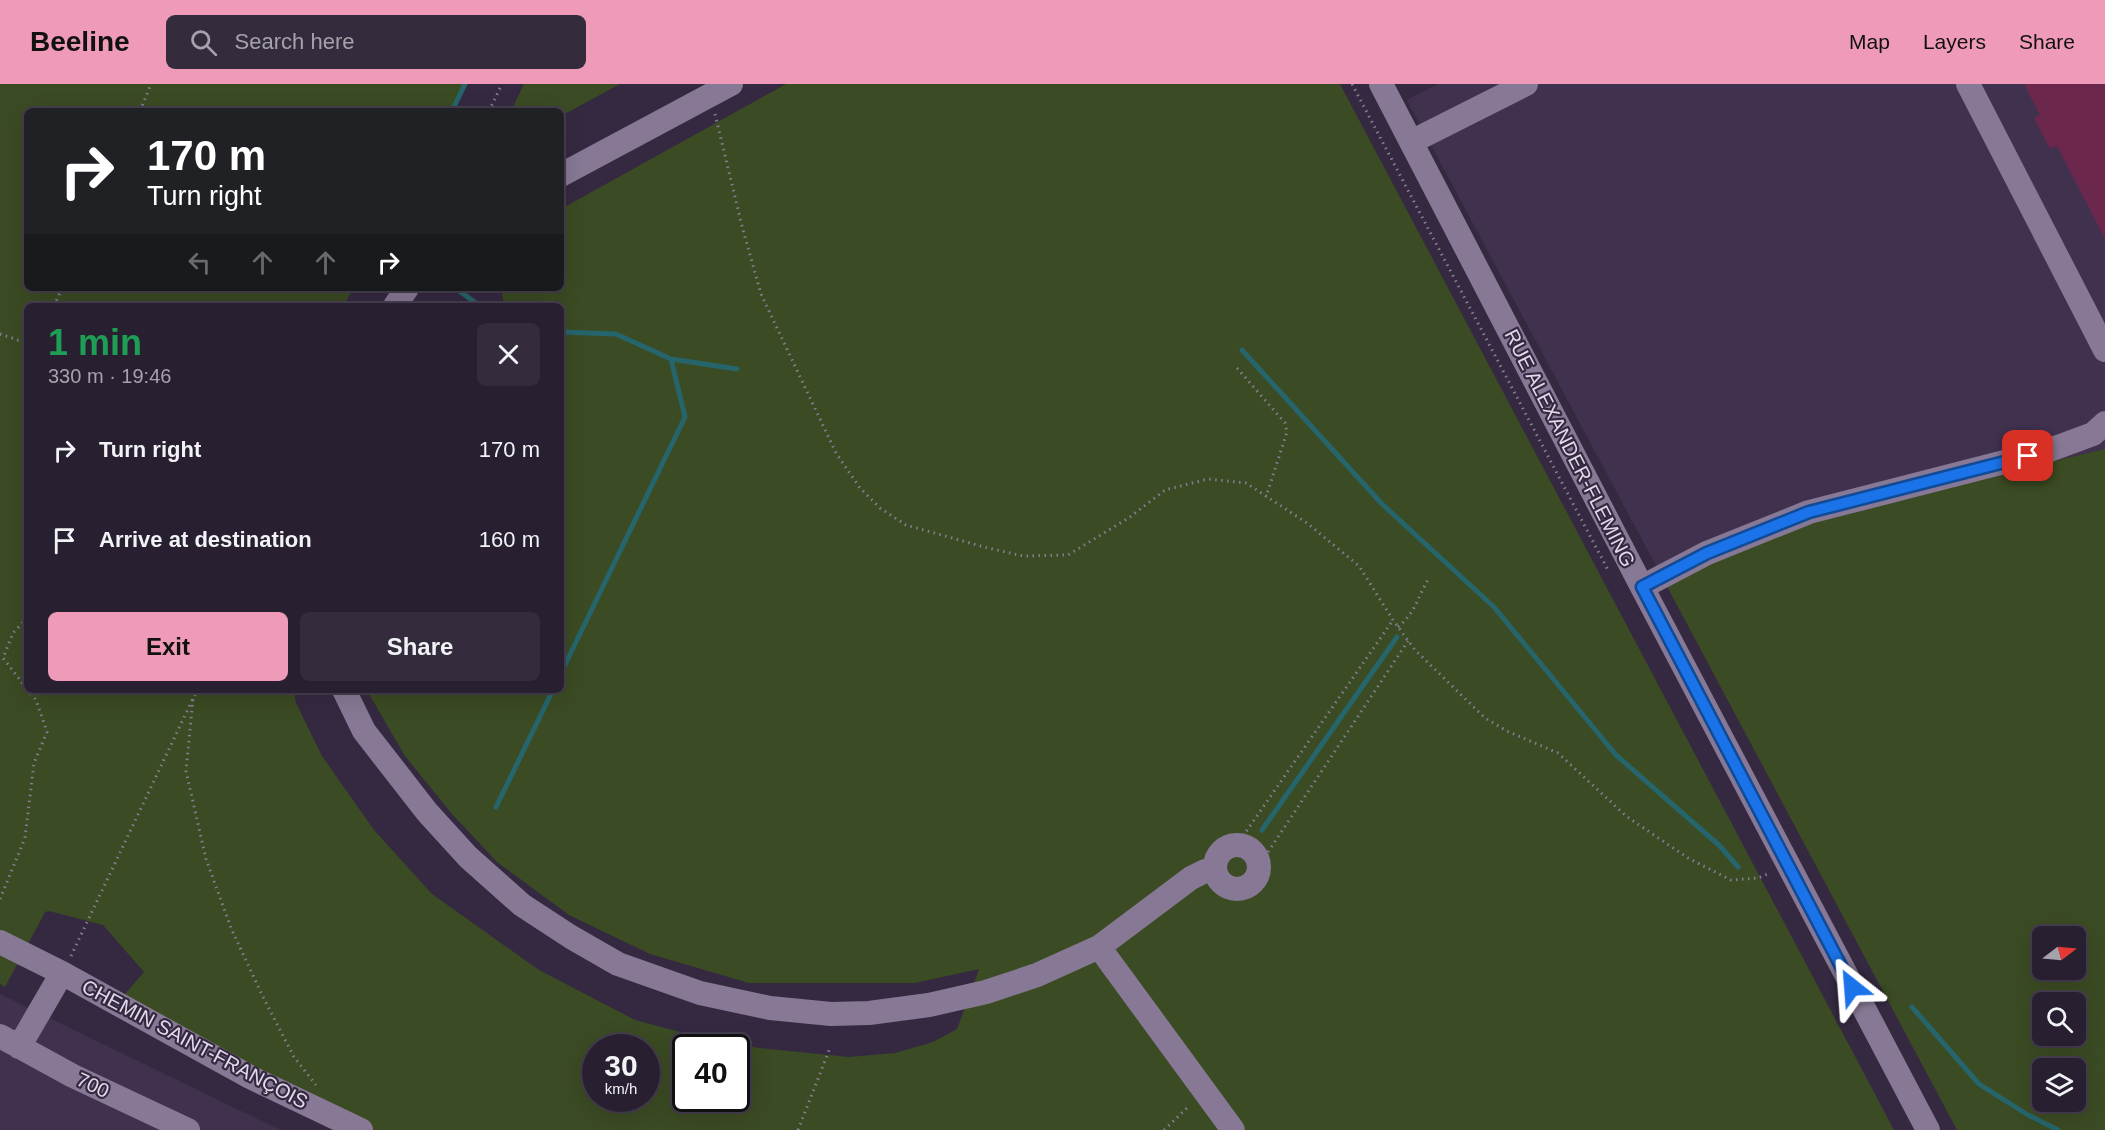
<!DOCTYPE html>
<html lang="en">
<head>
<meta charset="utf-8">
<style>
  :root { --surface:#281f31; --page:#342c3d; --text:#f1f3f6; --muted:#a5a2ab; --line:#443d4d; --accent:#ef9ab8 }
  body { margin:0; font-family:Helvetica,sans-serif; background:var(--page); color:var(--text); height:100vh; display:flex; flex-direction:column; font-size:22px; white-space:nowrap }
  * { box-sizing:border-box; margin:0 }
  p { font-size:20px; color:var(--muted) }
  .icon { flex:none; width:33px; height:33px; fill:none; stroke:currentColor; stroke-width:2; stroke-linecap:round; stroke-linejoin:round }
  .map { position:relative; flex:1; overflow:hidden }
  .drawer { position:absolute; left:24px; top:219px; width:540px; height:390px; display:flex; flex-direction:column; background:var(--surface); border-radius:9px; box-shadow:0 6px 24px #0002,0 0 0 2px var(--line) }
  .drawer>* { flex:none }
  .hud { position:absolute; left:24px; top:24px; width:540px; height:183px; border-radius:9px; box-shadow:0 6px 24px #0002,0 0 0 2px var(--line); background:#202124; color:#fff; overflow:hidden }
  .needle { width:39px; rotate:74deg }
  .fabs { position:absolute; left:2032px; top:842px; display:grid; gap:12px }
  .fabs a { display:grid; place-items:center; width:54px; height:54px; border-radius:9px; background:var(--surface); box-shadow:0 6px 24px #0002,0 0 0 2px var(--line); font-size:30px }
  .speed { position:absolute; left:582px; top:950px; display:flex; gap:12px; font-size:30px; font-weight:700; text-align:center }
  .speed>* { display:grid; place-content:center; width:78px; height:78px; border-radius:50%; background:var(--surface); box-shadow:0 6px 24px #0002,0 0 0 2px var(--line); line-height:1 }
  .speed small { font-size:15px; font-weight:400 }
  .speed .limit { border:3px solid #111; border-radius:9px; background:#fff; color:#111 }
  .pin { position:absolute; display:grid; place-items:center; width:51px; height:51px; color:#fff; margin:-26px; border-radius:12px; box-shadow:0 3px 9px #0006 }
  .me { position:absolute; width:66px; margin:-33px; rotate:332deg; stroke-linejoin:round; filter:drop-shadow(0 0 4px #0008) }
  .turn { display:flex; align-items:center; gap:21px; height:126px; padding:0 24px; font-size:27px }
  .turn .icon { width:78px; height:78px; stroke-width:2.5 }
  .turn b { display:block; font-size:42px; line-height:51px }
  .lanes { display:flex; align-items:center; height:57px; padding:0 24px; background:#0003; justify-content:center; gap:30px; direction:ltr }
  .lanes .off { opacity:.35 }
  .round { display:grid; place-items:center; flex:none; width:63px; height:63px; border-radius:9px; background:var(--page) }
  .summary { display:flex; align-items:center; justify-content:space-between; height:102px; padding:0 24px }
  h1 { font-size:36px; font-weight:800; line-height:45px; color:#1e9e55 }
  .primary-button { display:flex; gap:12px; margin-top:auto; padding:12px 24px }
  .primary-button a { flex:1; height:69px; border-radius:9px; background:var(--accent); color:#111; font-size:24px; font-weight:800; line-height:69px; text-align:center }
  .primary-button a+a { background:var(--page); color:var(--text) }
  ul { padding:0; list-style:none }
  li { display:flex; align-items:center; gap:18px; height:90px; padding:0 24px }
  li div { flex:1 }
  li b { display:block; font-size:22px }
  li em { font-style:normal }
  header { display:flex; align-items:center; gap:36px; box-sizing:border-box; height:84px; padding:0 30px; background:var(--accent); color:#111 }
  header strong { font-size:28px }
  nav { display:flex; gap:33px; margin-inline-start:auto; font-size:21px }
  .search { width:420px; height:54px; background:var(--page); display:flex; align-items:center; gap:15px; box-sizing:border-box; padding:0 21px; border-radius:9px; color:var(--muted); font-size:22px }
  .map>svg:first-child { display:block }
</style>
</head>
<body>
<header>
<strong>Beeline</strong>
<div class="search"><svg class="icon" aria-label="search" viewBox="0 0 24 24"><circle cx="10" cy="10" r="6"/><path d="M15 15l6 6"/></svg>Search here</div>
<nav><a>Map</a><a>Layers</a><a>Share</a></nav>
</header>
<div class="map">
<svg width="2105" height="1046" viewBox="0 0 2105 1046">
  <rect width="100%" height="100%" fill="#352941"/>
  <path fill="#40314f" d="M1438,0H2105V365L1817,433L1662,493L1407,16Z
    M0,910L280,1046H0Z"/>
  <path fill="#3b4b23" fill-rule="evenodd" d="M0,0H464L451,27H27V204H353L344,222H27V606H294L296,619L322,672L374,746L432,810L539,886L635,936L703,954L759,964L849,973L895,969L933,958L957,945L979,885L915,899H749L650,870L569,831L497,778L452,730L405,672L369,610L368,606H561V222H504L501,204H561V125L786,0H1340L1894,1046H372L113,924L144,888L103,841L49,827L45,828L5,903L0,900ZM596,963H646V1014H596ZM686,963H736V1014H686Z
    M524,0H620L561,32V27H511Z
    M2105,365V1046H1957L1662,493L1817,433ZM2043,852H2076V885H2043ZM2043,918H2076V951H2043ZM2043,984H2076V1017H2043Z"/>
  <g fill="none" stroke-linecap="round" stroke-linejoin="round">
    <path stroke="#26656c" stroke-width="5" d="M452,27L465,0
      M458,206L480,222
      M561,248L616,250L671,275L737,285
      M1242,266L1382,420L1494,523L1616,671L1720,762L1738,783
      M561,589L685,333L671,275
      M496,723L553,606
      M1262,746L1397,553
      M1912,923L1979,1000L2028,1031L2058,1046"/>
  </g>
  <path fill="#6c274c" d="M2024,0H2105V155L2057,62L2050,65L2034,34L2040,31Z"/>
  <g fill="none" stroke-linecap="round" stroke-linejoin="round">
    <path stroke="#867d91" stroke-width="3" stroke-dasharray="1.5 4.5" stroke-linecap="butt" d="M1352,0L1609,488
      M140,27L151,0
      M489,27L502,0
      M715,30L743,146L761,210L836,369L860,404L880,424L906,441L984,463L1023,472L1068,471L1130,433L1165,406L1208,395L1246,399L1307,439L1359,482L1393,536L1415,566L1485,634L1507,647L1558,669L1626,732L1688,774L1731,796L1758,794L1770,789
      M54,222L62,204
      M0,250L18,256L27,254
      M1237,284L1285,339L1287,348L1266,413
      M27,534L13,549L3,574L27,605
      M1398,543C1416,528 1417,514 1429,494
      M193,615L186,687L206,775L231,844L262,911L294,973L316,1001
      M1243,752L1393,536
      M1268,768L1408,557
      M0,815L25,754L34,679L47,648L36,616L28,606
      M71,872L197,606
      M798,1046L830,964
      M1164,1046L1188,1023"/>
    <path stroke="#877995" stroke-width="24" d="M1381,0L1642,503L1928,1046
      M1968,0L2105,266
      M1411,58L1526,0
      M561,91L731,0
      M395,222L407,204
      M1642,503L1707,469L1809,428L2047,367L2093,350L2105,339
      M344,606L364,647L427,728L468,773L522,821L571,853L618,880L700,909L770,924L831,930L869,929L929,921L986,908L1037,891L1099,863L1191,794L1205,787L1215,785
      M1215 783a22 22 0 1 1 44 0a22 22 0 1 1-44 0Z
      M0,858L62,889L250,993L361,1046
      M1099,863L1233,1046
      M0,952L73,992L188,1046
      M19,963L62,889"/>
  </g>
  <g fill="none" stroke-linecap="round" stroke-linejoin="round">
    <defs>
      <path id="route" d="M1852,903L1642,503L1707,469L1809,428L2028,372"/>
    </defs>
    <use href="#route" stroke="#114b97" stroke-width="15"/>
    <use href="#route" stroke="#1a73e8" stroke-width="10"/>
  </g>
  <g text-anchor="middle" stroke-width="4.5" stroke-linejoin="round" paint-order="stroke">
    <g font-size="20" fill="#e1daea" stroke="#352941">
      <text transform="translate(1570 364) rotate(63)" y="7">RUE ALEXANDER-FLEMING</text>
      <text transform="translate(195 960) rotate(28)" y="7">CHEMIN SAINT-FRANÇOIS</text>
      <text transform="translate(93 1001) rotate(25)" y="7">700</text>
    </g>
  </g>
</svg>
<div class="fabs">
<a><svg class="needle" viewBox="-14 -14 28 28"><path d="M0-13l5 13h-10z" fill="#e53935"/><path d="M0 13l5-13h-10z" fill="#a5a2ab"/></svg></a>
<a><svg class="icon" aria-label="search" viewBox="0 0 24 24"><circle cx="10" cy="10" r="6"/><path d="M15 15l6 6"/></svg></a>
<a><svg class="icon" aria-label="layers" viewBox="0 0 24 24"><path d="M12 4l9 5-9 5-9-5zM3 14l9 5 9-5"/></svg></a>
</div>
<div class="speed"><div>30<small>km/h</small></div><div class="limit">40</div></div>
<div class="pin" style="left:2028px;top:372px;background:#d93025"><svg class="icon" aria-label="arrive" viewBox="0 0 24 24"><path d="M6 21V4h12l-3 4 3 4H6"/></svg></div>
<svg class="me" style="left:1852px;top:903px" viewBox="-20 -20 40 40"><path d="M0-17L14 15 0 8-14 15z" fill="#1a73e8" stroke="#fff" stroke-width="4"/></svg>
<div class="hud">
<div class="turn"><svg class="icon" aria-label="right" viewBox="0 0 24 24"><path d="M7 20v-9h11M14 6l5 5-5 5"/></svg><div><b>170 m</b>Turn right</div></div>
<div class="lanes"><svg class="icon off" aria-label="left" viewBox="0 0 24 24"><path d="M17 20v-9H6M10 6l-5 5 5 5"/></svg><svg class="icon off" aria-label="ahead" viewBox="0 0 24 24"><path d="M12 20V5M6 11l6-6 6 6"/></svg><svg class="icon off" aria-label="ahead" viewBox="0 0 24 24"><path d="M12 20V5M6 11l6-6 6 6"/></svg><svg class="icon" aria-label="right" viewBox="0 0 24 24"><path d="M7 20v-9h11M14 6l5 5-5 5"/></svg></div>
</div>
<section class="drawer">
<div class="summary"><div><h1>1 min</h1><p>330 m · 19:46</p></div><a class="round"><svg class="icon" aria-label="close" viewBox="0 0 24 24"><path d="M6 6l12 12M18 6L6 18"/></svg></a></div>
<ul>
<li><svg class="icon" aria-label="right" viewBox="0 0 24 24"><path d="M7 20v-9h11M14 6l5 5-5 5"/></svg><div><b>Turn right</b></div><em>170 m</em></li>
<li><svg class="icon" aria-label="arrive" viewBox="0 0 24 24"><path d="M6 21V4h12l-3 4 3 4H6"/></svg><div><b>Arrive at destination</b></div><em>160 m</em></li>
</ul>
<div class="primary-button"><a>Exit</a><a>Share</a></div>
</section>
</div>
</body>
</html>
